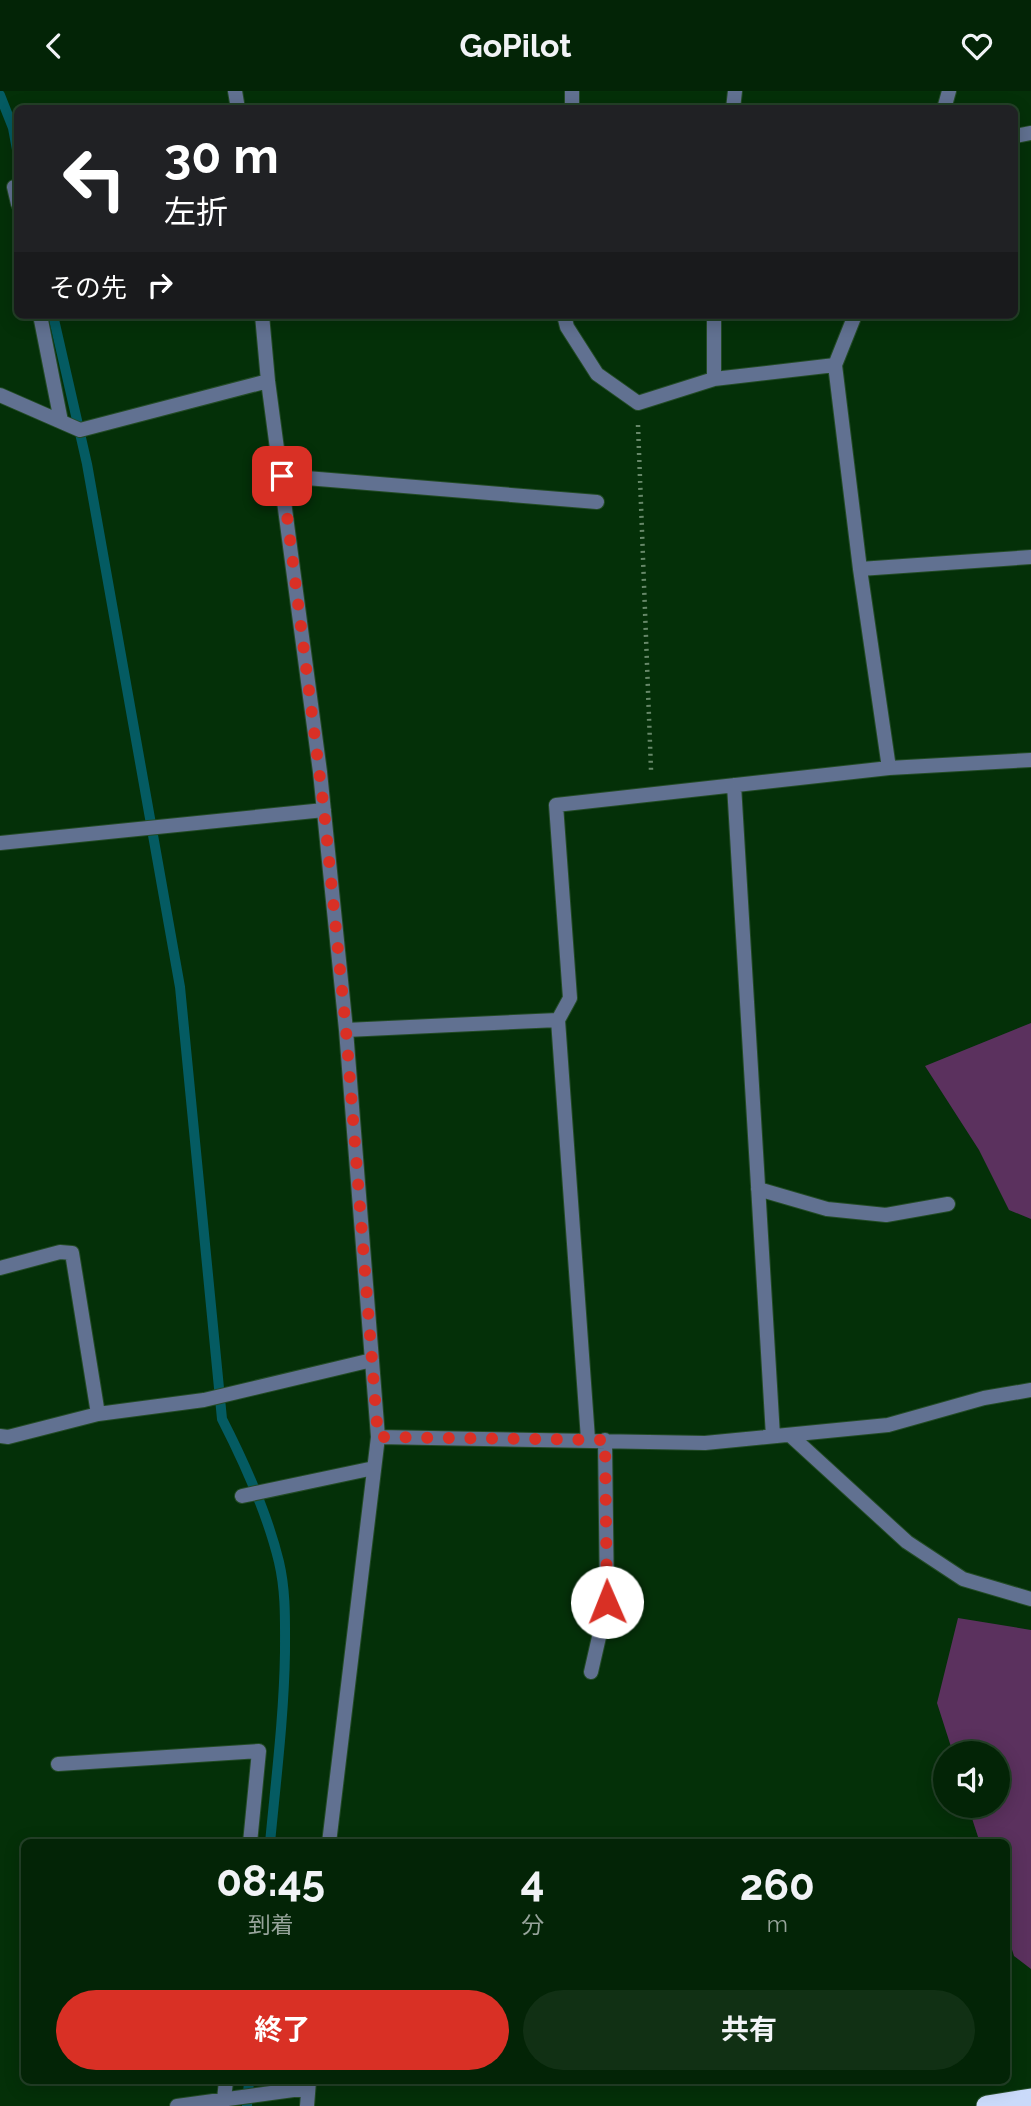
<!DOCTYPE html>
<html lang="ja">
<head>
<meta charset="utf-8">
<style>
  :root { --surface:#032406; --page:#113014; --text:#f1f3f6; --muted:#97a49b; --line:#244128; --accent:#d93025 }
  body { margin:0; font-family:Raleway,"Noto Sans JP",sans-serif; background:var(--page); color:var(--text); height:100vh; display:flex; flex-direction:column; font-size:26px; white-space:nowrap }
  * { box-sizing:border-box; margin:0 }
  p { font-size:23px; color:var(--muted) }
  .icon { flex:none; width:38px; height:38px; fill:none; stroke:currentColor; stroke-width:2; stroke-linecap:round; stroke-linejoin:round }
  .map { position:relative; flex:1; overflow:hidden }
  .sheet { position:absolute; left:21px; top:1748px; width:989px; height:245px; display:flex; flex-direction:column; background:var(--surface); border-radius:10px; box-shadow:0 4px 18px #0003,0 0 0 2px var(--line) }
  .sheet>* { flex:none }
  .hud { position:absolute; left:14px; top:14px; width:1004px; height:214px; border-radius:10px; box-shadow:0 4px 18px #0003,0 0 0 2px var(--line); background:#202124; color:#fff; overflow:hidden }
  .controls { position:absolute; left:933px; top:1650px; display:grid; gap:14px }
  .controls a { display:grid; place-items:center; width:77px; height:77px; border-radius:50%; background:var(--surface); box-shadow:0 4px 18px #0003,0 0 0 2px var(--line); font-size:35px }
  .pin { position:absolute; display:grid; place-items:center; width:60px; height:60px; color:#fff; margin:-30px; border-radius:14px; box-shadow:0 4px 10px #0006 }
  .me { position:absolute; width:77px; margin:-38px; rotate:359deg; stroke-linejoin:round; filter:drop-shadow(0 0 5px #0008) }
  .turn { display:flex; align-items:center; gap:24px; height:147px; padding:0 35px; font-size:32px }
  .turn .icon { width:91px; height:91px; stroke-width:2.5 }
  .turn b { display:block; font-size:49px; line-height:60px }
  .then { display:flex; align-items:center; height:66px; padding:0 35px; background:#0003; gap:14px; font-size:26px }
  .eta { display:flex; justify-content:space-evenly; align-items:center; height:119px; text-align:center }
  .eta b { font-size:42px; font-weight:700; line-height:49px }
  .primary-button { display:flex; gap:14px; margin-top:auto; padding:14px 35px }
  .primary-button a { flex:1; height:80px; border-radius:42px; background:var(--accent); color:#fff; font-size:28px; font-weight:700; line-height:80px; text-align:center }
  .primary-button a+a { background:var(--page); color:var(--text) }
  header { display:flex; justify-content:space-between; align-items:center; height:91px; padding:0 35px; background:var(--surface); font-size:32px; font-weight:700 }
  .map>svg:first-child { display:block }
</style>
</head>
<body>
<header><svg class="icon" aria-label="back" viewBox="0 0 24 24"><path d="M15 5l-7 7 7 7"/></svg>GoPilot<svg class="icon" aria-label="heart" viewBox="0 0 24 24"><path d="M12 20l-8-8c-3-5 5-10 8-4 3-6 11-1 8 4z"/></svg></header>
<div class="map">
<svg width="1031" height="2015" viewBox="0 0 1031 2015">
  <rect width="100%" height="100%" fill="#043008"/>
  <path fill="#5b315e" d="M1031,932V1128L1009,1119L979,1059L925,975Z
    M958,1527L1031,1539V1878L1014,1865L1006,1839V1752H980L968,1715H998V1662H953L937,1612Z"/>
  <g fill="none" stroke-linecap="round" stroke-linejoin="round">
    <path stroke="#045b62" stroke-width="10" d="M0,4L13,37L18,64
      M53,224L87,373L180,896L222,1328C245,1373 267,1421 279,1471C286,1501 285,1530 285,1561C284,1625 276,1688 270,1752
      M247,2015L249,1990"/>
    <defs>
      <path id="street" d="M235,0L238,18
        M572,18V0
        M733,18L735,0
        M944,18L949,0
        M1015,45L1031,42
        M14,96L18,113
        M40,224L61,330
        M262,224L268,290L320,681L346,939L378,1346L329,1752
        M564,224L567,236L597,283L638,312L714,288L835,274
        M714,224V288
        M855,224L835,274L860,478L889,677
        M0,304L80,339L268,290
        M282,385L597,411
        M860,478L1031,466
        M734,694L773,1345
        M0,752L324,719
        M346,939L558,929
        M758,1098L827,1118L886,1124L948,1113
        M0,1177L60,1161L72,1162L98,1323
        M790,1344L907,1451L963,1488L1031,1508
        M0,1345L8,1346L98,1323L204,1309L372,1269
        M378,1346L705,1352L888,1334L984,1307L1031,1299
        M588,1348L558,929L570,907L556,714L889,677L1031,669
        M242,1405L374,1377
        M591,1581L607,1511L605,1349
        M58,1673L259,1660L250,1752
        M224,2008L226,1990
        M177,2015L308,1997
        M307,2015L309,1990"/>
      <path id="highway" d="M987,2015L1031,2008"/>
    </defs>
    <use href="#street" stroke="#234b26" stroke-width="16"/>
    <use href="#highway" stroke="#234b26" stroke-width="23"/>
    <path stroke="#678869" stroke-width="4.5" stroke-dasharray="2 5" stroke-linecap="butt" d="M638,334L651,679"/>
    <use href="#street" stroke="#617191" stroke-width="14"/>
    <use href="#highway" stroke="#cadafa" stroke-width="21"/>
  </g>
  <g fill="none" stroke-linecap="round" stroke-linejoin="round">
    <path stroke="#d93025" stroke-width="12" stroke-dasharray="0 21.6" d="M282,385L324,719L346,939L378,1346L605,1349L607,1511"/>
  </g>
</svg>
<div class="controls">
<a><svg class="icon" aria-label="sound" viewBox="0 0 24 24"><path d="M4 9h4l5-4v14l-5-4H4zM17 9q2 3 0 6"/></svg></a>
</div>
<div class="pin" style="left:282px;top:385px;background:#d93025"><svg class="icon" aria-label="arrive" viewBox="0 0 24 24"><path d="M6 21V4h12l-3 4 3 4H6"/></svg></div>
<svg class="me" style="left:607px;top:1511px" viewBox="-20 -20 40 40"><circle r="19" fill="#fff"/><path d="M0-13L10 11 0 6-10 11z" fill="#d93025"/></svg>
<div class="hud">
<div class="turn"><svg class="icon" aria-label="left" viewBox="0 0 24 24"><path d="M17 20v-9H6M10 6l-5 5 5 5"/></svg><div><b>30 m</b>左折</div></div>
<div class="then">その先<svg class="icon" aria-label="right" viewBox="0 0 24 24"><path d="M7 20v-9h11M14 6l5 5-5 5"/></svg></div>
</div>
<section class="sheet">
<div class="eta">
<div><b>08:45</b><p>到着</p></div>
<div><b>4</b><p>分</p></div>
<div><b>260</b><p>m</p></div>
</div>
<div class="primary-button"><a>終了</a><a>共有</a></div>
</section>
</div>
</body>
</html>
